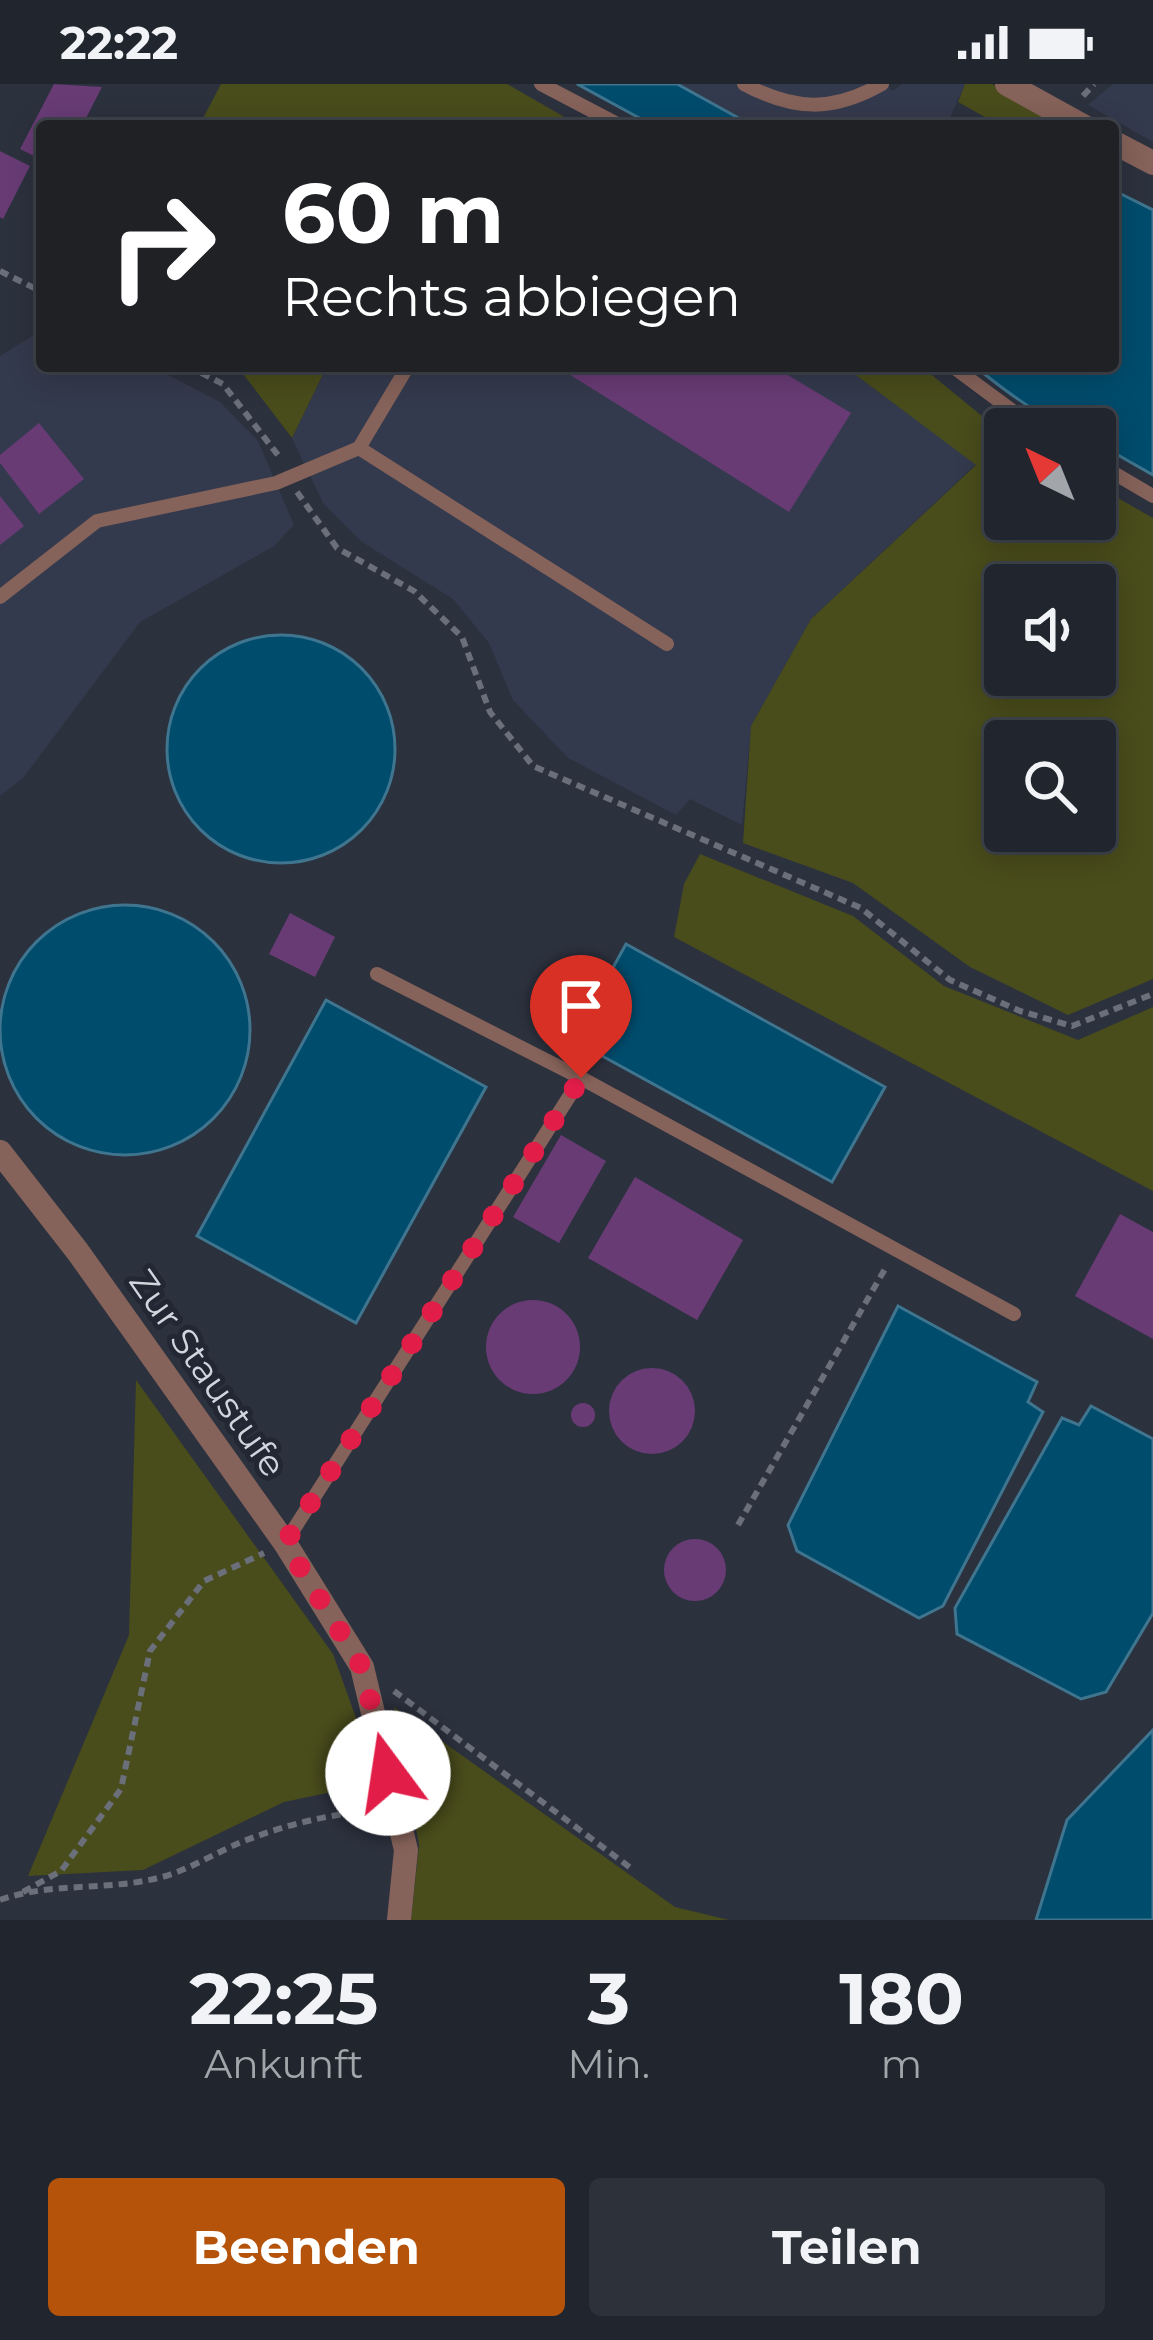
<!DOCTYPE html>
<html lang="de">
<head>
<meta charset="utf-8">
<style>
  :root { --surface:#21252e; --page:#2d313a; --text:#f1f3f6; --muted:#a2a5aa; --line:#3e424a; --accent:#b45309 }
  body { margin:0; font-family:Montserrat,sans-serif; background:var(--page); color:var(--text); height:100vh; display:flex; flex-direction:column; font-size:45px; white-space:nowrap }
  * { box-sizing:border-box; margin:0 }
  p { font-size:39px; color:var(--muted) }
  .icon { flex:none; width:66px; height:66px; fill:none; stroke:currentColor; stroke-width:2; stroke-linecap:round; stroke-linejoin:round }
  .map { position:relative; height:1836px; overflow:hidden }
  .panel { display:flex; flex-direction:column; background:var(--surface); flex:1 }
  .panel>* { flex:none }
  .banner { position:absolute; left:36px; top:36px; width:1083px; height:252px; border-radius:12px; box-shadow:0 6px 30px #0003,0 0 0 3px var(--line); background:#202124; color:#fff; overflow:hidden }
  .needle { width:78px; rotate:317deg }
  .fabs { position:absolute; left:984px; top:324px; display:grid; gap:24px }
  .fabs a { display:grid; place-items:center; width:132px; height:132px; border-radius:12px; background:var(--surface); box-shadow:0 6px 30px #0003,0 0 0 3px var(--line); font-size:60px }
  .pin { position:absolute; display:grid; place-items:center; width:102px; height:102px; color:#fff; margin:-123px -51px; border-radius:50% 50% 50% 0; rotate:-45deg; box-shadow:0 0 12px #0007 }
  .pin .icon { rotate:45deg }
  .me { position:absolute; width:132px; margin:-66px; rotate:346deg; stroke-linejoin:round; filter:drop-shadow(0 0 9px #0008) }
  .turn { display:flex; align-items:center; gap:42px; height:252px; padding:0 48px; font-size:54px }
  .turn .icon { width:156px; height:156px; stroke-width:2.5 }
  .turn b { display:block; font-size:84px; line-height:102px }
  .eta { display:flex; justify-content:space-evenly; align-items:center; height:204px; text-align:center }
  .eta b { font-size:72px; font-weight:700; line-height:84px }
  .cta { display:flex; gap:24px; margin-top:auto; padding:24px 48px }
  .cta a { flex:1; height:138px; border-radius:12px; background:var(--accent); color:#fff; font-size:48px; font-weight:700; line-height:138px; text-align:center }
  .cta a+a { background:var(--page); color:var(--text) }
  .status { display:flex; justify-content:space-between; align-items:center; height:84px; padding:0 60px; background:var(--surface); direction:ltr }
  .status svg { height:33px; fill:currentColor }
  .map>svg:first-child { display:block }
</style>
</head>
<body>
<div class="status"><b>22:22</b><svg viewBox="0 0 49 12"><path d="M0 12V9h3v3zM5 12V6h3v6zM10 12V3h3v9zM15 12V0h3v12zM26 1h20v11H26zM47 4h2v5h-2z"/></svg></div>
<div class="map">
<svg width="1153" height="1836" viewBox="0 0 1153 1836">
  <rect width="100%" height="100%" fill="#2c313e"/>
  <path fill="#343a4d" d="M677,0H888L892,7L902,0H965L946,42H754Z
    M1113,0H1153V58L1088,21Z
    M42,246V282H151L220,318L258,357L294,441L274,462L140,538L23,694L0,712V272Z
    M327,282H844L976,380L811,535L751,642L742,741L690,715L676,731L568,674L513,616L489,559L453,515L362,458L323,419L292,354Z"/>
  <path fill="#494c1b" fill-rule="evenodd" d="M221,0H507L580,42H523L516,37L511,42H199Z
    M965,0H992L1068,42H1001L958,18Z
    M237,282H327L292,354Z
    M844,282H921L1005,351V435H1095V401L1153,434V895L1068,931L970,883L853,799L743,759L751,642L811,535L976,381ZM1005,501H1095V591H1005ZM1005,657H1095V747H1005Z
    M700,770L853,832L944,902L1078,956L1153,923V1107L674,853L684,800Z
    M136,1296L333,1570L373,1681L361,1702L284,1718L143,1786L28,1792L129,1551Z
    M394,1623L675,1823L729,1836H411L419,1761Z"/>
  <path fill="#004c6d" stroke="#3f758f" stroke-width="3" d="M577,0H677L753,42H654Z
    M1113,106L1153,126V391L1095,358V345C1050,345 1009,309 974,282H1113Z
    M167 665a114 114 0 1 1 228 0a114 114 0 1 1-228 0Z
    M0 946a125 125 0 1 1 250 0a125 125 0 1 1-250 0Z
    M626,860L885,1003L832,1098L573,956Z
    M326,916L486,1003L356,1239L197,1152Z
    M898,1222L1037,1298L1028,1318L1043,1328L943,1522L919,1534L797,1467L788,1441Z
    M1091,1322L1153,1355V1529L1106,1608L1081,1615L957,1550L955,1524L1062,1334L1079,1341Z
    M1153,1646V1836H1036L1067,1736Z"/>
  <path fill="#683b75" d="M54,0L102,3L82,42H42V76L20,65Z
    M0,67L30,82L3,135L0,133Z
    M556,282H773L851,329L789,428Z
    M39,339L84,395L39,430L0,379V371Z
    M0,412L24,442L0,461Z
    M290,829L335,853L315,893L269,870Z
    M561,1051L606,1077L559,1159L513,1133Z
    M635,1093L743,1156L697,1236L588,1174Z
    M1120,1130L1153,1148V1255L1075,1212Z
    M486 1263a47 47 0 1 1 94 0a47 47 0 1 1-94 0Z
    M609 1327a43 43 0 1 1 86 0a43 43 0 1 1-86 0Z
    M571 1331a12 12 0 1 1 24 0a12 12 0 1 1-24 0Z
    M664 1486a31 31 0 1 1 62 0a31 31 0 1 1-62 0Z"/>
  <g fill="none" stroke-linecap="round" stroke-linejoin="round">
    <path stroke="#6a6f7a" stroke-width="6" stroke-dasharray="9 6" stroke-linecap="butt" d="M1083,12L1094,0
      M0,187L42,208
      M188,282L223,300L281,375
      M297,408L337,464L414,507L462,553L490,628L533,682L861,824L950,896L1020,927L1072,942L1153,910
      M738,1441L885,1185
      M394,1607L632,1785
      M23,1808L61,1787L121,1705L150,1567L204,1497L264,1469
      M0,1816C50,1798 106,1807 158,1794C188,1787 216,1768 244,1757C285,1741 329,1730 372,1727"/>
    <path stroke="#85625a" stroke-width="14" d="M541,0L621,42
      M744,0C794,27 833,28 882,0
      M952,282L1037,345
      M359,364L667,560
      M1095,378L1153,412
      M0,513L97,437L276,399L359,364L408,282
      M377,890L581,994L1014,1230
      M285,1459L581,994"/>
    <path stroke="#85625a" stroke-width="24" d="M1007,0L1083,42
      M1113,58L1153,79
      M0,1068L78,1168L285,1459L362,1583L406,1766L399,1836"/>
  </g>
  <g fill="none" stroke-linecap="round" stroke-linejoin="round">
    <path stroke="#e11d48" stroke-width="21" stroke-dasharray="0 37.8" d="M388,1689L362,1583L285,1459L581,994"/>
  </g>
  <g text-anchor="middle" stroke-width="10" stroke-linejoin="round" paint-order="stroke">
    <g font-size="36" fill="#d1d5dd" stroke="#222733">
      <text transform="translate(208 1289) rotate(55)" y="13">Zur Staustufe</text>
    </g>
  </g>
</svg>
<div class="fabs">
<a><svg class="needle" viewBox="-14 -14 28 28"><path d="M0-13l5 13h-10z" fill="#e53935"/><path d="M0 13l5-13h-10z" fill="#a2a5aa"/></svg></a>
<a><svg class="icon" aria-label="sound" viewBox="0 0 24 24"><path d="M4 9h4l5-4v14l-5-4H4zM17 9q2 3 0 6"/></svg></a>
<a><svg class="icon" aria-label="search" viewBox="0 0 24 24"><circle cx="10" cy="10" r="6"/><path d="M15 15l6 6"/></svg></a>
</div>
<div class="pin" style="left:581px;top:994px;background:#d93025"><svg class="icon" aria-label="arrive" viewBox="0 0 24 24"><path d="M6 21V4h12l-3 4 3 4H6"/></svg></div>
<svg class="me" style="left:388px;top:1689px" viewBox="-20 -20 40 40"><circle r="19" fill="#fff"/><path d="M0-13L10 11 0 6-10 11z" fill="#e11d48"/></svg>
<div class="banner">
<div class="turn"><svg class="icon" aria-label="right" viewBox="0 0 24 24"><path d="M7 20v-9h11M14 6l5 5-5 5"/></svg><div><b>60 m</b>Rechts abbiegen</div></div>
</div>
</div>
<section class="panel">
<div class="eta">
<div><b>22:25</b><p>Ankunft</p></div>
<div><b>3</b><p>Min.</p></div>
<div><b>180</b><p>m</p></div>
</div>
<div class="cta"><a>Beenden</a><a>Teilen</a></div>
</section>
</body>
</html>
